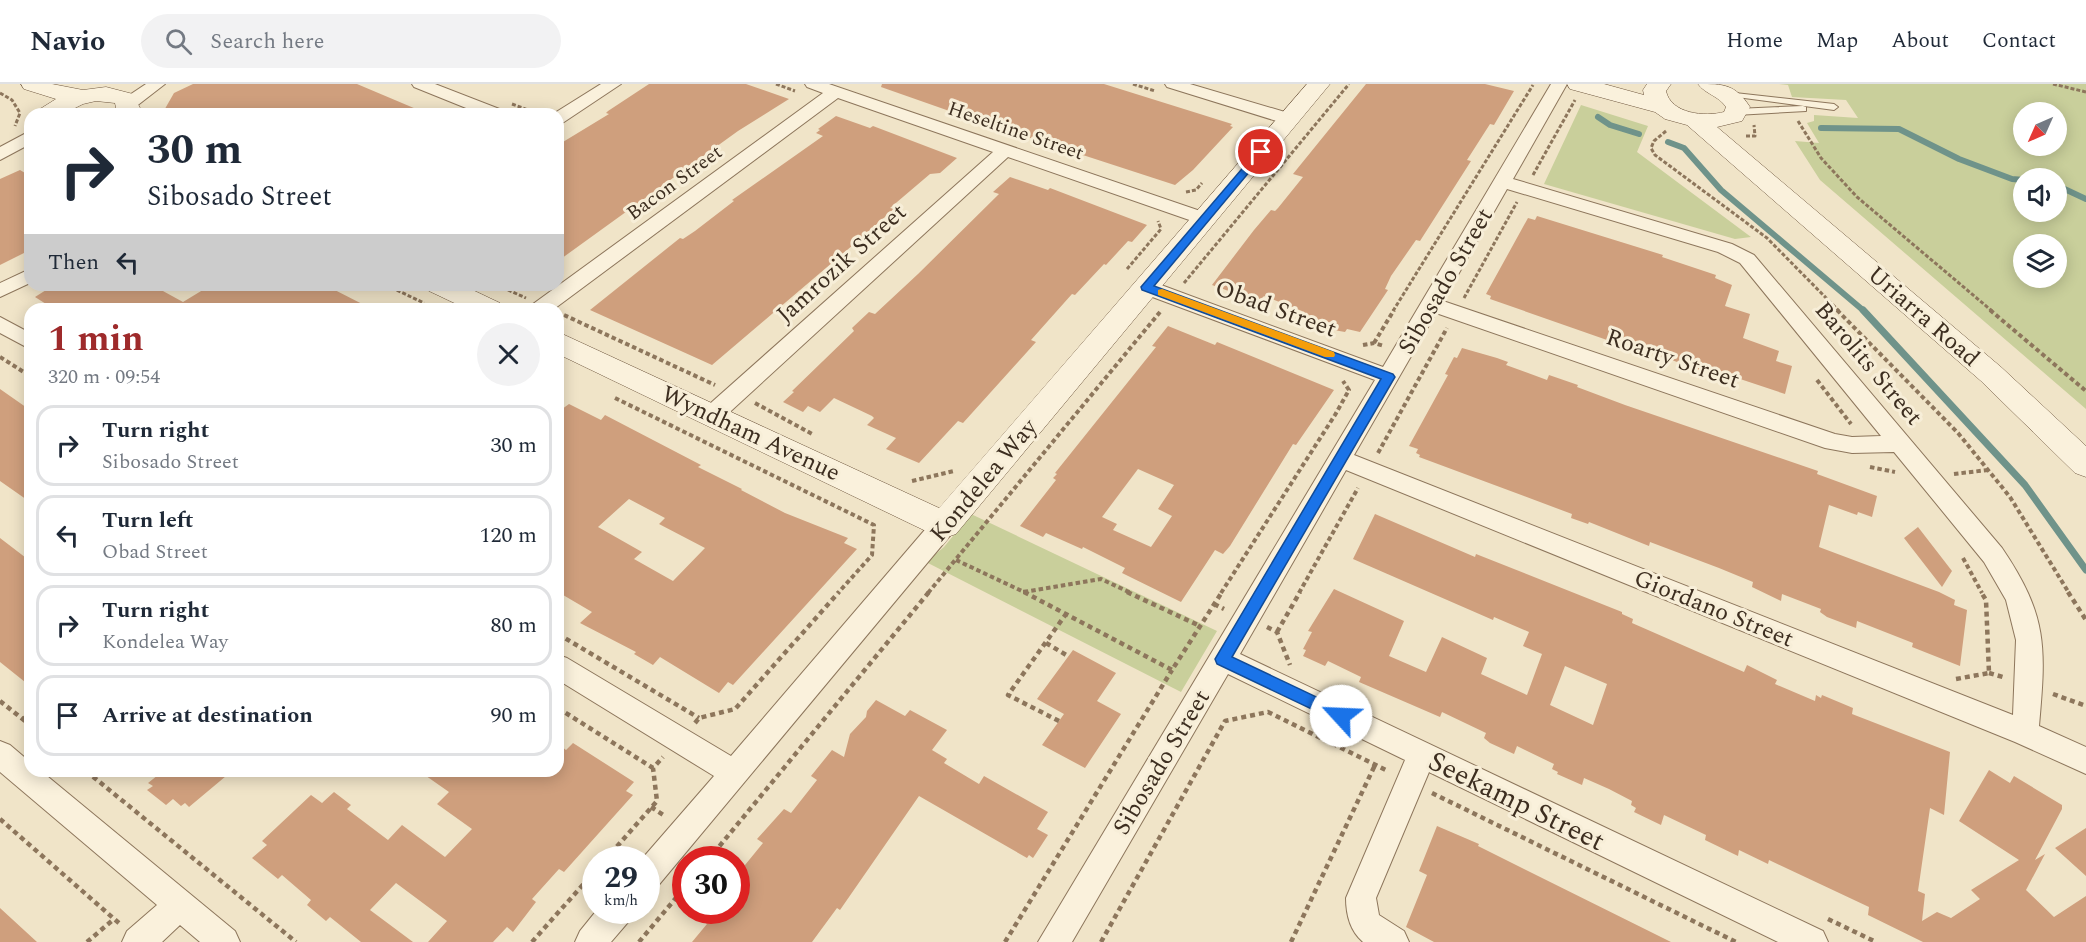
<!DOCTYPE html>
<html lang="en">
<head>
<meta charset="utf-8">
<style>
  :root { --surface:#fff; --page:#f2f2f3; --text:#1f2937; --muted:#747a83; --line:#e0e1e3; --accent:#9e2a2b }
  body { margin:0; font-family:Spectral,serif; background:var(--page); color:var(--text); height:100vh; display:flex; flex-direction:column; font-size:22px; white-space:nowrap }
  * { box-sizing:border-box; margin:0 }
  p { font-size:20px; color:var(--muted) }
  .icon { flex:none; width:33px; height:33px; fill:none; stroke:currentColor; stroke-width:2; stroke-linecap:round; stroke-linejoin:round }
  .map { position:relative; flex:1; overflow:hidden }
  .sheet { position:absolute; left:24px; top:219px; width:540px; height:474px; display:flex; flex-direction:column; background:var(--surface); border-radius:18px; box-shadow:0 3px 15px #0003 }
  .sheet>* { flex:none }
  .guide { position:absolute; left:24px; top:24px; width:540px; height:183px; border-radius:18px; box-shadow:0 3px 15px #0003; background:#fff; color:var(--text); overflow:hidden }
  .needle { width:39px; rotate:225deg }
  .fabs { position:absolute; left:2013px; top:18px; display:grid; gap:12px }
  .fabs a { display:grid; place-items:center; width:54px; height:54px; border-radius:50%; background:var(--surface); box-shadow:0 3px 15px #0003; font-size:30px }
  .speed { position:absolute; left:582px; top:762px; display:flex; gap:12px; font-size:30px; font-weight:700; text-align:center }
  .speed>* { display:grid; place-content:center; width:78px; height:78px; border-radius:50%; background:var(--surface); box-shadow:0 3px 15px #0003; line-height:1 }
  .speed small { font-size:15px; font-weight:400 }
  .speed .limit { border:9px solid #d22; background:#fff; color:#111 }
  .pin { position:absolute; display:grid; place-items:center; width:51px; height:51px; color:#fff; margin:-26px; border:3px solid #fff; border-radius:50%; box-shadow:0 2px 6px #0007 }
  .me { position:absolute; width:66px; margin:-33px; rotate:295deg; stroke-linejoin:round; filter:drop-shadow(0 0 4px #0008) }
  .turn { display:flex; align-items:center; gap:21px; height:126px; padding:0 24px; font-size:27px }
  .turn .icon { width:78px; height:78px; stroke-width:2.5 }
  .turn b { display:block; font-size:42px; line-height:51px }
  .then { display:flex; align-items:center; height:57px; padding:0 24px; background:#0003; gap:12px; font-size:22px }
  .round { display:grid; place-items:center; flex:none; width:63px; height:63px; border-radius:32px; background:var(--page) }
  .summary { display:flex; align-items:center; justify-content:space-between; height:102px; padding:0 24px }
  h1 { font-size:36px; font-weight:700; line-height:45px; color:var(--accent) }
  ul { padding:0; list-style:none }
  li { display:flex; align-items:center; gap:18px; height:81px; margin:0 12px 9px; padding:0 12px; border:3px solid var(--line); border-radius:18px }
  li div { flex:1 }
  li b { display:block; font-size:22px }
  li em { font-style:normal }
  header { display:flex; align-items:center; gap:36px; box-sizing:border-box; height:84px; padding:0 30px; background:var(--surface); border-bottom:2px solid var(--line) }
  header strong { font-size:28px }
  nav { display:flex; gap:33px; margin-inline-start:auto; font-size:21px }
  .search { width:420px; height:54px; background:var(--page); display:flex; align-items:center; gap:15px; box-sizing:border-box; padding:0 21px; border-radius:33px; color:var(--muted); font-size:22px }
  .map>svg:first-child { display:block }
</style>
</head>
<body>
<header>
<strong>Navio</strong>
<div class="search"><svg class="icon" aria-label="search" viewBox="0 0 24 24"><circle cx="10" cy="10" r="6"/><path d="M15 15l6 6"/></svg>Search here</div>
<nav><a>Home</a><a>Map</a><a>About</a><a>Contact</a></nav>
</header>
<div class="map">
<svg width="2086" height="858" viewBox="0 0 2086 858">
  <rect width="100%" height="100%" fill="#f0e4c8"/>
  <path fill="#c9cf9b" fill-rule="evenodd" d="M1779,0H2086V325L1820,96L1795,57L1819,59L1807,39L1814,37V31L1858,34L1846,16L1792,13L1788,1ZM2024,28H2056V62H2024ZM2024,94H2056V128H2024ZM2024,160H2056V194H2024Z
    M1581,21L1648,42L1637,68L1751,153L1735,155L1544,100Z
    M971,430L1217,547L1181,608L926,478L944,463Z"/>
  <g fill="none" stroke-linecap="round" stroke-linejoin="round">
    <path stroke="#6f938a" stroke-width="6" d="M1598,33L1610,41L1639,50
      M1821,44L1899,45L1959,75L2012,95L2024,96
      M1668,58L1684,64L1721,106L1864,227
      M2056,101L2086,115"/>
    <path stroke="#6f938a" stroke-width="7" d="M1863,226L2025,401L2086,486"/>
  </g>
  <path fill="#cf9f7d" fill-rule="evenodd" d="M193,0H357L428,30H162L174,9Z
    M649,0H746L789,15L738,47L558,177V61L609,30L606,29L608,27Z
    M882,0H1104L1232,40L1230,42L1233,43L1193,86L1175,101L975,36L881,3Z
    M1366,0H1485L1514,7L1494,41L1490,40L1467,76L1471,77L1420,157L1416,156L1391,192L1385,205L1388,206L1360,248L1347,245L1345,248L1328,245L1298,232L1302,227L1264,212L1259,218L1212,201L1254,146L1271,126L1275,127L1278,124L1303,93L1293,90Z
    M836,32L870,44L873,42L957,74L940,89L930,90L890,124L894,125L860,155L712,281L590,226L680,154L683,155L695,147L734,117L732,116L823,52L816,49L820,46L818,45Z
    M20,86L30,92V166L0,181V95Z
    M1010,93L1048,106L1050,104L1147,141L1132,158L1128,157L1106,181L1104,180L1075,211L1072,210L1031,256L1036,258L963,339L958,337L919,379L886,365L896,354L867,341L874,334L872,332L834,314L820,328L808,322L803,328L783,318L794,308L792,307L854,247L852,244L869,228L875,230L918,190L999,110L993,108Z
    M1537,132L1663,171L1662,173L1716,191L1715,194L1732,201L1725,222L1750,230L1743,254L1779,267L1776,277L1792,282L1785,310L1707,284L1706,288L1608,254L1607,256L1490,215L1491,212L1486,210L1528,134L1535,136Z
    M54,201H152L183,218L211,201H325L372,225H54L35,213Z
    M1168,242L1215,261L1217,258L1334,306L1296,361L1293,360L1230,462L1223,470L1215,466L1181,518L1122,489L1125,484L1083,463L1082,465L1046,449L1043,453L1020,442L1056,396L1053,394L1057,390L1055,389L1156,263L1152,262ZM1138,385L1174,401L1158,425L1172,432L1151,463L1113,446L1117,440L1102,433Z
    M1462,264L1497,274L1508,278L1506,281L1547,296L1549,291L1578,301L1577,303L1625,321L1818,387L1817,390L1877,412L1872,433L1858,428L1857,431L1829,421L1819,463L1939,508L1955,516L1954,521L1967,526L1960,582L1912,563L1913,559L1857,537L1856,544L1827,533L1820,528L1821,525L1782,510L1781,517L1752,503L1753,498L1719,484L1650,458L1649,462L1589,438L1588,440L1571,434L1572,430L1419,373L1420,371L1416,369L1418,365L1409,362L1448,291L1445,290L1454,273L1457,274Z
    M0,305L30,326V418L0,397Z
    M569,320L601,336L605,331L701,381L698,383L742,405L741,406L785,429L848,454L844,459L857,465L733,601L728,598L719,609L660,573L653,581L634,570L636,568L580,539L592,528L558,508V328ZM629,415L665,434L659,440L705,464L673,497L634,475L642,468L598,443Z
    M1375,430L1475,473L1476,470L1622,528V530L1633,535L1632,539L1744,588L1747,581L1777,596L1775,600L1815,617L1816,611L1821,614L1822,611L1853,624L1852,630L1950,668L1944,731L1930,724L1918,807L1925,810L1922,837L1937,828L1951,834L1980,815L1971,806L2019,776L1959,737L1989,686L2010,699L2014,692L2062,721V725L2035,776L2045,770L2026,806L2054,833L2086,812V858H1923L1868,831L1869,823L1769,776L1768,780L1739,766L1738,772L1705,756L1706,751L1664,731L1661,741L1634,728L1636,724L1631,721L1632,717L1609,705L1584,694L1582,701L1557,690L1558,688L1552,685L1554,680L1517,662L1514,670L1490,659L1484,654L1486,649L1442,628L1440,633L1359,598L1361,593L1328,577L1325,582L1303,572L1306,566L1303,565L1312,548L1308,547L1334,505L1404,537L1389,572L1426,588L1442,553L1487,574L1481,590L1527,611L1542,570L1523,562L1529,548L1494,533L1493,536L1353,475ZM1565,582L1607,600L1593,641L1550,621Z
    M1918,443L1952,487L1942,503L1904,454Z
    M0,454L30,477V602L0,578Z
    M1073,566L1116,589L1097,617L1121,630L1085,684L1042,661L1064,630L1037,615Z
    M876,616L905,632L910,626L947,646L932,666L947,675L944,679L979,700L984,692L1048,728L1037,745L1048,751L1033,774L1029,771L1027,774L919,712L840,826L837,824L812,858H692L707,840L687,826H736V792L763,759L757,755L784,725L791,729L817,696L811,692L832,666L844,673L850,650L866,633L867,627Z
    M573,659L634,698L626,707L633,711L564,788L559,785L532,815L536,818L513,848L507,843L493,858H428L447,837L396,799L370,826L413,858H361L330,833L326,837L307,821L311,816L282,791L278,795L252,774L267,761L262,757L311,711L322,719L334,708L351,721L347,725L388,756L402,741L445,773L472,745L437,720L449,708L419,687H558V660L566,666Z
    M163,687H232L189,723L185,719L181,722L173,715L166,721L147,706L153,702L148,699Z
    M1437,742L1479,760L1478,762L1671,858H1434L1406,843L1427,791L1419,787Z
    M2086,744V792L2055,764Z
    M0,824L37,858H0Z"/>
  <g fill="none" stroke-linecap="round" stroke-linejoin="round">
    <defs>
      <path id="lane" d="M1726,8L1834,20L1838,23L1834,26L1729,12L1725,10Z
        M1803,22L1806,23V27L1736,31L1732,28L1736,25Z"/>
      <path id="street" d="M146,0H165L134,24H122L120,20L122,16Z
        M412,0H435L502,26L504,30H481L414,3Z
        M601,0H621L564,38L558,39V30H553Z
        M805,0H829L1212,131L1214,135L1212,139H1198L1008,73L720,337L712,339L704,337L701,331L704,325L993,68L838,14L554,225H530L533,220L823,9L807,3Z
        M1165,0H1190L1295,31L1298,35L1295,39H1283L1167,3Z
        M1551,0H1567L1513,95L1732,160L1754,171L2002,464C2048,532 2046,563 2039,642L2086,663V690L2015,658L1346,386L1240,570L1823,847L1828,858H1778L1429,688L1376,814L1379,831L1404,847L1409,858H1363C1350,847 1346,830 1346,814L1405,676L1228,590L1072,858H1038L1375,296L1139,208L1136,203L1139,198L1146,197L1153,198L1383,283ZM1507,105L1718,168L1740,179L1881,352L1852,353L1835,350L1443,217ZM1436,229L1825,364L1852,369L1894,368L1984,478L2006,516L2016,556L2013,631L1354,371Z
        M30,47V60L0,76V63Z
        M30,185V199L0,213V199Z
        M0,233L30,249V265L0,249Z
        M944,432L953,434L956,441L953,448L657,803L646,808V776H641L714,692L558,596V571L567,574L731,672L935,434Z
        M0,657L10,661L30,678V687H41L235,847L240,858H200L180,841L162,858H122L127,847L157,821L0,688Z
        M597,826H633L629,837L611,858H575L580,847Z"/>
      <path id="secondary" d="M21,0H52L83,6L106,3L133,10L140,24L136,30H112L116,24L115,19L96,17L83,20L63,30H36L40,25L56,15L24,5Z
        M1307,0H1330L956,450L944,454L932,450L558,270V248L939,424Z
        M1567,0H1604L1644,11L1643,6L1647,0H1671L1666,7C1671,30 1705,33 1724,28L1726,23C1719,12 1705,10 1698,0C1724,0 1735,0 1750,23L1742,37L1717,43L2001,283L2086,362V393L2075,389L1981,297L1687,41L1665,35L1655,28L1570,5Z
        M425,201H462L500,219L504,225H467L429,207Z"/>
    </defs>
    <use href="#lane" stroke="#8d765c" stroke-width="2"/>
    <use href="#street" stroke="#8d765c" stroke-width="2"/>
    <use href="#secondary" stroke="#6f573f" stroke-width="1"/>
    <path stroke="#8d765c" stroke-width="3" stroke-dasharray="4 2" stroke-linecap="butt" d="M776,0L795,7
      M1133,0L1155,7
      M2053,0L2086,8
      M0,9L12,16L20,29L15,42
      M512,20L539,30
      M1798,37L1821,74L1857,113L1992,227
      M1666,47L1654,57L1651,64L1655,71L1767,154L1839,227
      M1746,52H1755L1754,41
      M1533,91L1575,16
      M1186,108L1196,106L1202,99
      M1127,185L1161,145L1158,137
      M1184,199L1349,0
      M386,201L424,219
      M497,201L526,214
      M1464,214L1517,118
      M1393,227L1533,1"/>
    <path stroke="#8d765c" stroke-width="4" stroke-dasharray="4.5 3" stroke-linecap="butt" d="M1837,226L1958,349L2010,413L2069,509
      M1990,226L2086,307
      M564,231L715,301
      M1374,259L1394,226
      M1363,261L1374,259L1384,262
      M0,273L30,292
      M1817,296L1851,340
      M615,314L874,441L872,471L838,509
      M755,319L814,351
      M1378,369L1447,244
      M1870,383L1895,388
      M1954,390L1988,386
      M912,397L954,387
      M1963,474L1982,509
      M956,476L1024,508L1101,495L1131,509
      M928,509L1160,228
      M1221,509L1335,331L1349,306L1343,297
      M1299,509L1358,404"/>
    <path stroke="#8d765c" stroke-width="4.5" stroke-dasharray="5 4" stroke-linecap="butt" d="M1023,508H1027
      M1024,508L1172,586L1222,508
      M1127,508L1200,542
      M2068,508L2086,536
      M1214,520L1224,525
      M1267,543L1277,548L1290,581
      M1277,548L1300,508
      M558,550L699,634
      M1046,559L1068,572
      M1989,589L2003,593
      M1956,595L1989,589L1986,516L1981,508
      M2053,610L2086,622
      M0,617L30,641
      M558,624L653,684
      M23,635L30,630
      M1059,637L1008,611L1066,530
      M695,639L699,634L735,625L839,508
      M86,687L296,858
      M1432,709L1736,858
      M651,723L665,732
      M0,735L120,840
      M605,776L657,717L653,684L663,673
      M708,776L929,508
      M1828,835L1876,858
      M87,858L114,835
      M532,858L596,786
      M639,858L686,802
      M1005,858L1172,586
      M1101,858L1225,637L1268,628L1388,687
      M1291,858L1375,681"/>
    <use href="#lane" fill="#faf1dc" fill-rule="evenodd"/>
    <use href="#street" fill="#faf1dc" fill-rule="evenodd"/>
    <use href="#secondary" fill="#faf1dc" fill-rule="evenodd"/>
  </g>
  <path fill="#1a73e8" stroke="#114b97" stroke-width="1.5" d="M1258,66L1266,68L1154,202L1393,290L1395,293L1232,573L1346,627L1349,632L1346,637L1341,639L1217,580L1215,575L1381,295L1142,206L1141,203Z"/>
  <path fill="#f59e0b" d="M1162,205L1334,268L1335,271L1334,273H1325L1158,211V206Z"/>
  <g text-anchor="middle" stroke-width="6" stroke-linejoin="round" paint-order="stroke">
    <g font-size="20" fill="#3d2e20" stroke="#f7eed8">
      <text transform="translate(1016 46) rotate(19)" y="7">Heseltine Street</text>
      <text transform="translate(674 98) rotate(-36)" y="7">Bacon Street</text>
    </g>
    <g font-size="24" fill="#3d2e20" stroke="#f7eed8">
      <text transform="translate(841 179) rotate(-42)" y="8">Jamrozik Street</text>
      <text transform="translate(1445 197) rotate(-60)" y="8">Sibosado Street</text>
      <text transform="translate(1276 224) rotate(20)" y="8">Obad Street</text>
      <text transform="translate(1924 232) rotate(41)" y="8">Uriarra Road</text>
      <text transform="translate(1673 274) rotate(19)" y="8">Roarty Street</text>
      <text transform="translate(1869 279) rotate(50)" y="8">Barolits Street</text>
      <text transform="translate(751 349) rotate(25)" y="8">Wyndham Avenue</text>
      <text transform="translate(983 396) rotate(-50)" y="8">Kondelea Way</text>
      <text transform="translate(1714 524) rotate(22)" y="8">Giordano Street</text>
      <text transform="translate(1161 678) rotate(-59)" y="8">Sibosado Street</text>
    </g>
    <g font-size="28" fill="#3d2e20" stroke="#f7eed8">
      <text transform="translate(1517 716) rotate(26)" y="10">Seekamp Street</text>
    </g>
  </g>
</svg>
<div class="fabs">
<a><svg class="needle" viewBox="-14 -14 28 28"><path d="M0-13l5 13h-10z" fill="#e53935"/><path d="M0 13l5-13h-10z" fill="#747a83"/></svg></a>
<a><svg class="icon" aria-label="sound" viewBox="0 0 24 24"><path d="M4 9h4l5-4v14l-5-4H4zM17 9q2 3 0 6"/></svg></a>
<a><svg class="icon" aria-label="layers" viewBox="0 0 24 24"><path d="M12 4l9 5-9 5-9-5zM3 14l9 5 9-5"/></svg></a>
</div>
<div class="speed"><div>29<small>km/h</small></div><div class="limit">30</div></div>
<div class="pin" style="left:1261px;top:68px;background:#d93025"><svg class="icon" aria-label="arrive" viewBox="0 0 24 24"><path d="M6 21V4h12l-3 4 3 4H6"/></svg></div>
<svg class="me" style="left:1341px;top:632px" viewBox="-20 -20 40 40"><circle r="19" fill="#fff"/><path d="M0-13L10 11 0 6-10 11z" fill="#1a73e8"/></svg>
<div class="guide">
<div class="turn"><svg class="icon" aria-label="right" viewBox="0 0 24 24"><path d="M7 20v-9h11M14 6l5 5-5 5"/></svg><div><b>30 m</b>Sibosado Street</div></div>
<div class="then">Then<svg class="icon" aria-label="left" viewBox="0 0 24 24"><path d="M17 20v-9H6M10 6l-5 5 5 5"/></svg></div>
</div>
<section class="sheet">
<div class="summary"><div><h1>1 min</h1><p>320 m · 09:54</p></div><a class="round"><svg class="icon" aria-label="close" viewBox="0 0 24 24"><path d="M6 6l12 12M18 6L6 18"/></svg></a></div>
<ul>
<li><svg class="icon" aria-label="right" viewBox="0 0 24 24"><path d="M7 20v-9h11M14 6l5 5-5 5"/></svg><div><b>Turn right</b><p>Sibosado Street</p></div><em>30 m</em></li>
<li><svg class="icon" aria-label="left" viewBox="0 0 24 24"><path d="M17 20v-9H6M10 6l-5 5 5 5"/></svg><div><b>Turn left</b><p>Obad Street</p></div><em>120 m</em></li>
<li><svg class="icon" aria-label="right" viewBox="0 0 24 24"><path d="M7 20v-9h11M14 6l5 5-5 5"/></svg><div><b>Turn right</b><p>Kondelea Way</p></div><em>80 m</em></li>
<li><svg class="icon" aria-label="arrive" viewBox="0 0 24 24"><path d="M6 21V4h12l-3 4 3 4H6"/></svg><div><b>Arrive at destination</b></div><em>90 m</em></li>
</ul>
</section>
</div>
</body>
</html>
